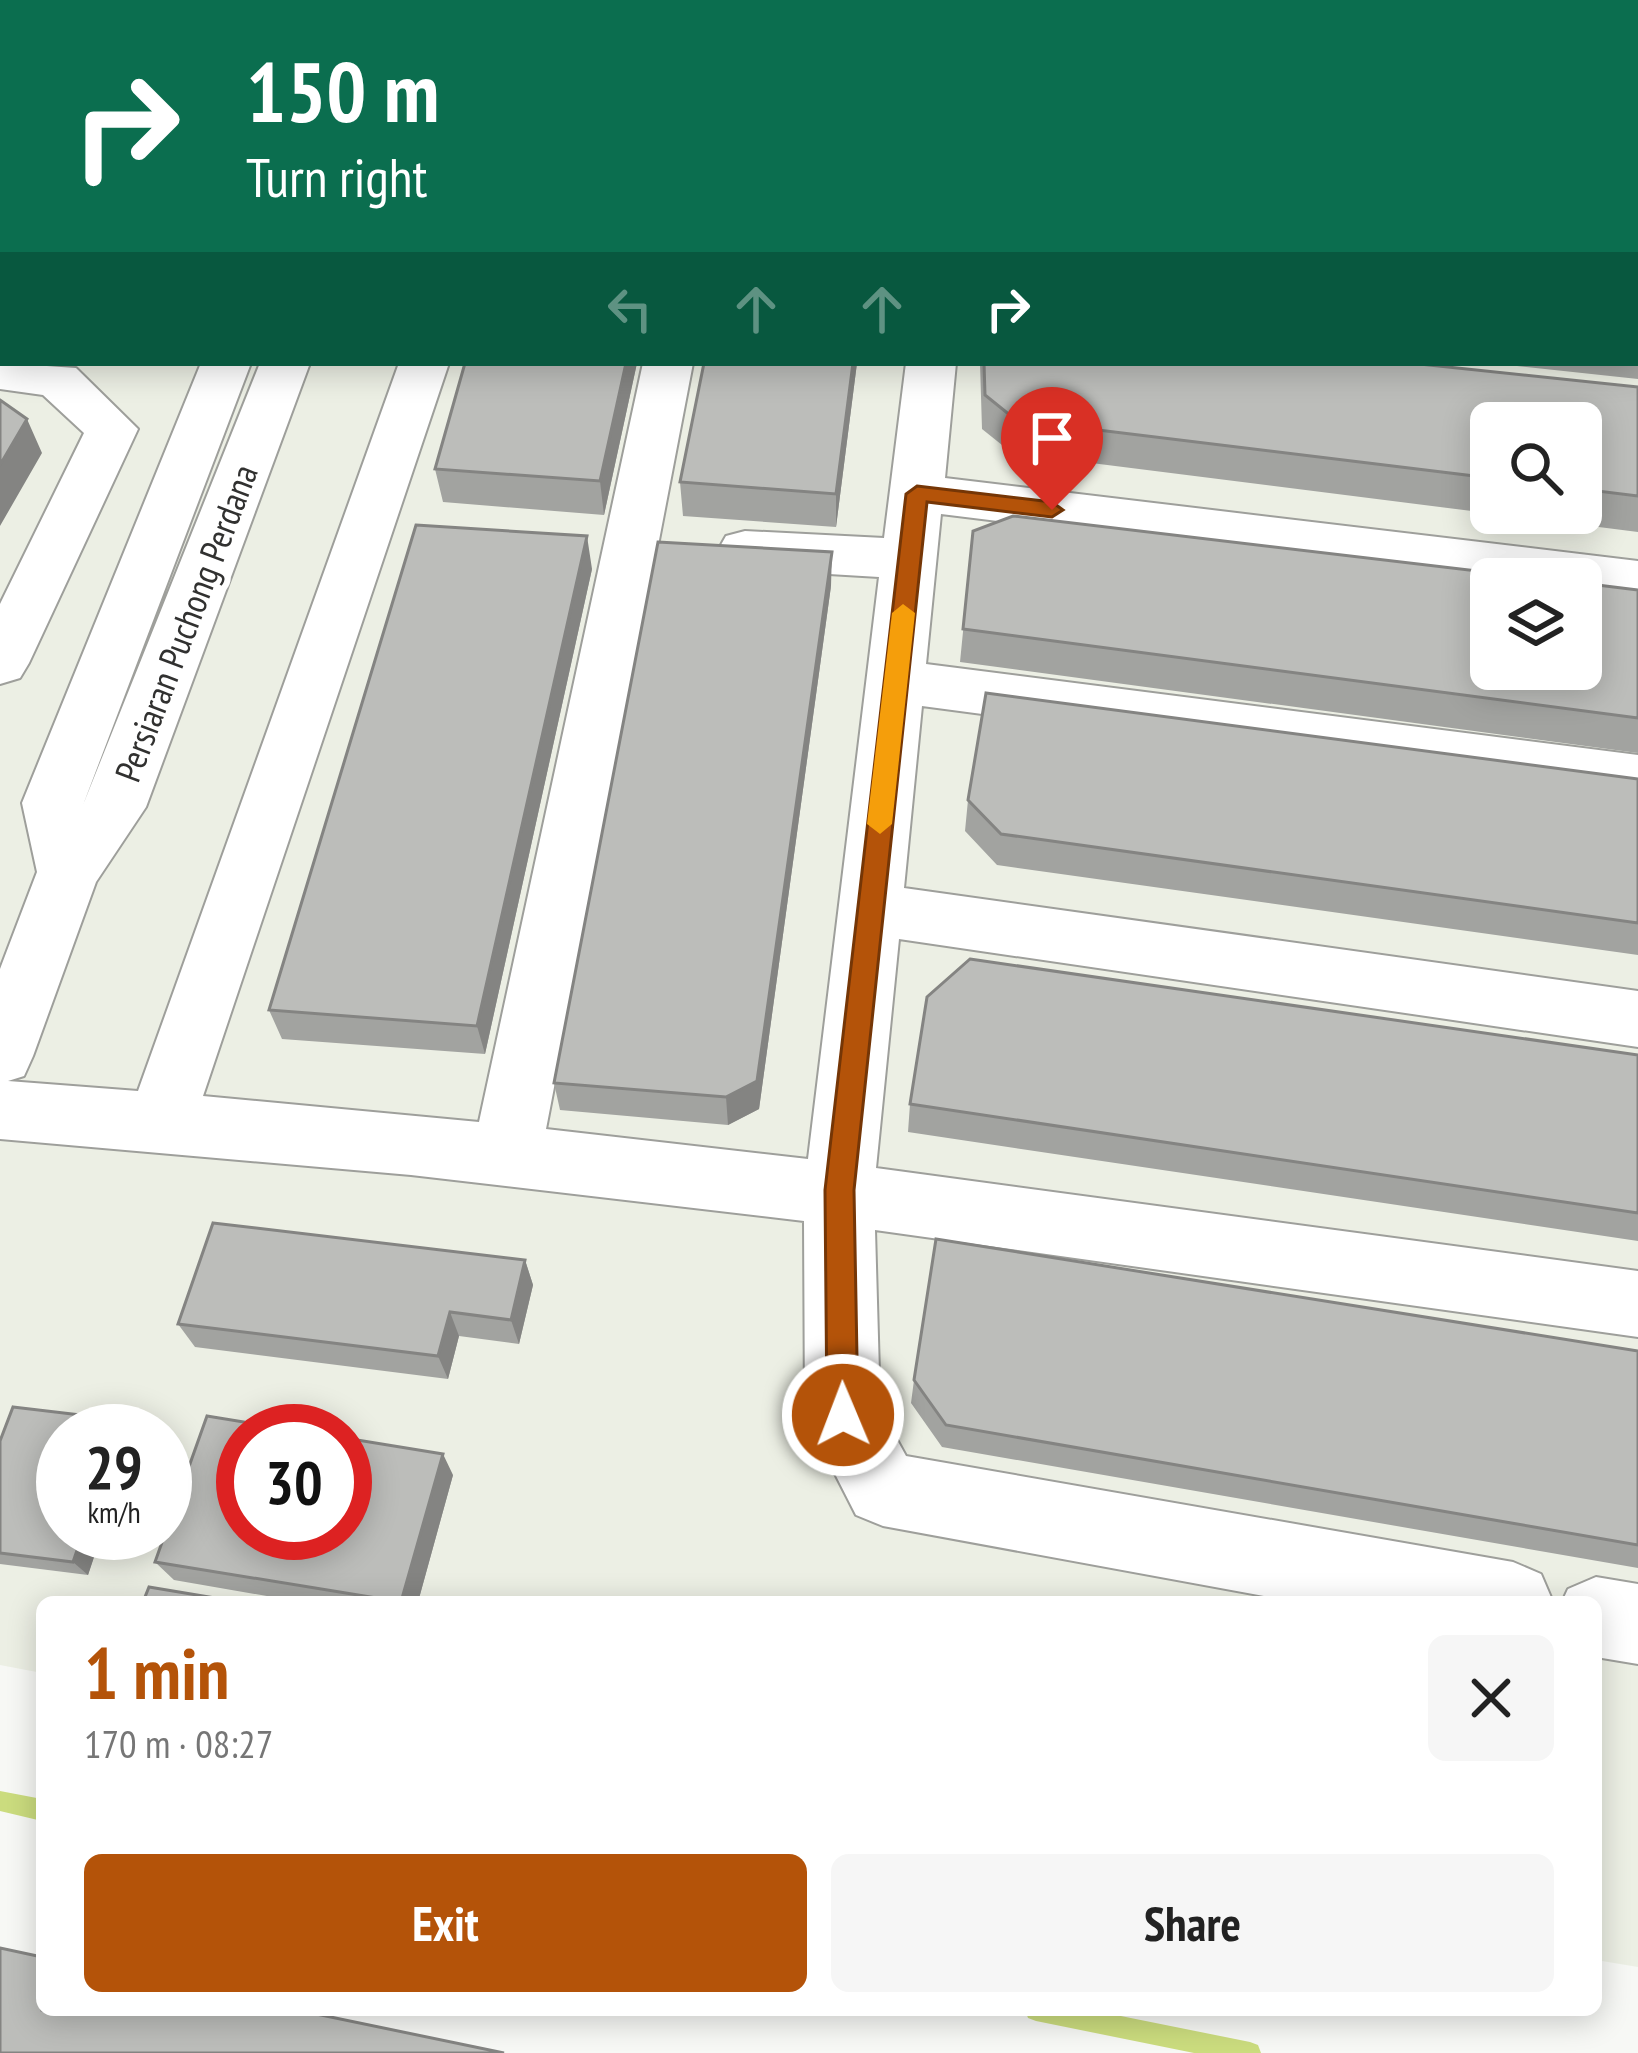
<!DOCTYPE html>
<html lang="en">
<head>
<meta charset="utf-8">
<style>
  :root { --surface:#fff; --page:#f6f6f6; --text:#222; --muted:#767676; --accent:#b45309 }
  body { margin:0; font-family:"PT Sans Narrow",sans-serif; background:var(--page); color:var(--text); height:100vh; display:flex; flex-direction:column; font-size:45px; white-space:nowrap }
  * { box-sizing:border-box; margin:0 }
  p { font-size:39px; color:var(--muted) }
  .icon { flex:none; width:66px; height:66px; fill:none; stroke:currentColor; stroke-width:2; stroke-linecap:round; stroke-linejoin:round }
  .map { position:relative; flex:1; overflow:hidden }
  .sheet { position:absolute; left:36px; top:1596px; width:1566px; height:420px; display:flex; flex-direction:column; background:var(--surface); border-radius:18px; box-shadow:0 6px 30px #0003 }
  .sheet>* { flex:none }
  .guide { position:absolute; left:0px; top:0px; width:1638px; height:366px; box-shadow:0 6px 30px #0003; background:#0b6e4f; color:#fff; overflow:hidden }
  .controls { position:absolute; left:1470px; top:402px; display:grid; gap:24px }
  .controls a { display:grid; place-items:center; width:132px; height:132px; border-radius:18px; background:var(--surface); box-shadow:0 6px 30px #0003; font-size:60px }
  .speed { position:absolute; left:36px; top:1404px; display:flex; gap:24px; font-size:60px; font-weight:700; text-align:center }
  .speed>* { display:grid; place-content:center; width:156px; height:156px; border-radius:50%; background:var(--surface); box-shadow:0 6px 30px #0003; line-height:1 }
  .speed small { font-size:30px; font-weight:400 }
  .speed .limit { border:18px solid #d22; background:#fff; color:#111 }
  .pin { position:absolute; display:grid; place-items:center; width:102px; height:102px; color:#fff; margin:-123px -51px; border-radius:50% 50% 50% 0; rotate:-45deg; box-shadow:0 0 12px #0007 }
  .pin .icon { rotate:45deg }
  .me { position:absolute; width:132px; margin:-66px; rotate:359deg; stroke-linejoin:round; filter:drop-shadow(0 0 9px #0008) }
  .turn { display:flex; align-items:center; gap:42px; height:252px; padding:0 48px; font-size:54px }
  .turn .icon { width:156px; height:156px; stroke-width:2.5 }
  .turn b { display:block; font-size:84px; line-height:102px }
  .lanes { display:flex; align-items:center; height:114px; padding:0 48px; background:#0003; justify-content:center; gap:60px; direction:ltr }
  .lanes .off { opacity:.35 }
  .round { display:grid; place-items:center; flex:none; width:126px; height:126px; border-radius:18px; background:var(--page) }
  .headline { display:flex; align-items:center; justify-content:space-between; height:204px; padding:0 48px }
  h1 { font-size:72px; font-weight:700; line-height:90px; color:var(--accent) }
  .primary-button { display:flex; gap:24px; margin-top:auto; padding:24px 48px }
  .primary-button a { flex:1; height:138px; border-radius:18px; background:var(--accent); color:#fff; font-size:48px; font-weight:700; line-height:138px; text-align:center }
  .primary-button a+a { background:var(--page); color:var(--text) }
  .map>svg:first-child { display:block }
</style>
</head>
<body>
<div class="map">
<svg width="1638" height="2053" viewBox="0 0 1638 2053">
  <rect width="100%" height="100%" fill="#f7f8f5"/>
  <path fill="#ecefe4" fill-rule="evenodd" d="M0,0H1638V1967L1596,1960V1602H42V1673L0,1665ZM3,3H1635V363H3ZM1491,423H1581V513H1491ZM1491,579H1581V669H1491ZM63,1431H165V1533H63ZM243,1431H345V1533H243Z"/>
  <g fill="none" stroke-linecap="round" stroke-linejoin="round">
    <path fill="#cbdc7e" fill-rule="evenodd" d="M0,1791L42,1799V1821L0,1811Z
      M1025,2010H1091L1250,2042L1258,2045L1261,2053H1194L1036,2021L1028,2018Z"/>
    <defs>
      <path id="minor" d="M1248,0H1313L1315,3H1248Z
        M1451,0H1493V3H1451Z
        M3,19V47L0,48V20Z
        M0,357L3,363L76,368L138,429L29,663L20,678L0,684V604L84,433L43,395L0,389Z
        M201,363H251L83,805L260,363H310L146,807L96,882L33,1056L24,1076L8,1081L138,1091L399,363H449L203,1096L479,1122L643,363H693L546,1129L808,1159L879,577L745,569L726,564L718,550L726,536L745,531L884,538L906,363H956L945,478L1638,561V601L1581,594V579L1491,582L941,514L926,664L1638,755V801L922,706L904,888L1638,991V1047L899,939L876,1168L1638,1271V1337L875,1230L880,1409L906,1456L1513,1562L1541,1574L1553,1602H1296L883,1526L856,1515L805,1415L804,1221L411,1175L0,1139V969L37,872L22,803Z
        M1596,1577L1638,1584V1664L1596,1657V1602H1562L1568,1589Z"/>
    </defs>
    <use href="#minor" stroke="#9e9f9b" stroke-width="4"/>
    <use href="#minor" fill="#fff" fill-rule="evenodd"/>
  </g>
  <path fill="#a2a3a0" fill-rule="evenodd" d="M485,0H968V3H484Z
    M993,0H1221L1220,3H993Z
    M1327,0H1457L1456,3H1326Z
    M1513,0H1638V216L1635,218V3H1514Z
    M1635,252L1638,253V379L1490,363H1635Z
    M637,363L604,515L443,502L435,469Z
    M704,363H857L836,527L683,516L680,482Z
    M980,363H1410L1638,387V532L1012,453L982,429ZM1491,423H1581V513H1491Z
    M973,531L1638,590V753L960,662Z
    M592,569L485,1054L282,1039L269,1010Z
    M831,586L759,1109L728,1125L560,1110L554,1083Z
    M1638,779V955L997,865L965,831L968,800Z
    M1638,1055V1241L908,1132L910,1104Z
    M525,1260L533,1285L519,1344L459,1336L448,1379L195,1347L178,1324Z
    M1638,1351V1568L942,1447L911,1403L914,1380Z
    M123,1420L133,1431H63V1533H102L88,1575L0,1564V1441Z
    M453,1475L418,1602H301L174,1580L155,1562Z"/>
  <path fill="#848482" d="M626,363H637L604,515L600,481Z
    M853,363H857L836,527V494Z
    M27,419L42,453L0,526V465Z
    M587,536L592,569L485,1054L477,1026Z
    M832,552L831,586L759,1109L728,1125L726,1097Z
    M525,1260L533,1285L519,1344L511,1320Z
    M450,1312L459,1336L448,1379L438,1356Z
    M123,1420L133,1431H119Z
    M443,1454L453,1475L418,1602H401Z
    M83,1533H102L88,1575L73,1562Z"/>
  <path fill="#bcbdba" stroke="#848482" stroke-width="3" d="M485,0H745L764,2L765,0H856L888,3H484Z
    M930,0H962L961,3Z
    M1066,0H1221L1220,3H1065Z
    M1328,0H1391L1418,3H1328Z
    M1635,21L1638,22V183L1635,182Z
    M1635,252L1638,253V343H1635Z
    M465,363H626L600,481L435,469Z
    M704,363H853L836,494L680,482Z
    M984,363H1410L1638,387V496L1581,489V423H1491V478L1016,420L985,395Z
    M0,400L27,419L0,465Z
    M1013,516L1544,579H1491V669H1581V583L1638,590V718L963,629L973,531Z
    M416,525L587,536L477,1026L269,1010Z
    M658,542L832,552L757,1081L726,1097L554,1083Z
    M986,693L1638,779V923L1001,834L968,800Z
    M970,959L1638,1055V1213L910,1104L927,997Z
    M213,1223L525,1260L511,1320L450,1312L438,1356L178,1324Z
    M936,1239L1638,1351V1545L946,1425L914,1380Z
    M13,1407L123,1420L119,1431H63V1533H83L73,1562L0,1553V1441Z
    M207,1416L300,1431H243V1533H345V1438L443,1454L401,1602L155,1562Z
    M149,1587L239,1602H143Z
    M0,1948L42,1957V2010H297L504,2053H0Z"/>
  <path fill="#b45309" stroke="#753606" stroke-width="3" d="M917,486L1052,502L1063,510L1052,517L927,502L854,1190L858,1415L854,1426L843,1430L832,1426L827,1415L825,1190L906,494Z"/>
  <path fill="#f59e0b" d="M903,604L915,613L892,824L880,834L867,824L892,613Z"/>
  <g text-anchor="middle" stroke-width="12" stroke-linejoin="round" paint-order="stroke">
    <g font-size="36" fill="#313130" stroke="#fff">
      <text transform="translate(186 623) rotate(-69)" y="13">Persiaran Puchong Perdana</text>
    </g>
  </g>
</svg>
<div class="controls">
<a><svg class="icon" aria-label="search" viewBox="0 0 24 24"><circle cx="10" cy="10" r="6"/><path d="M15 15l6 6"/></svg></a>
<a><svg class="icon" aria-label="layers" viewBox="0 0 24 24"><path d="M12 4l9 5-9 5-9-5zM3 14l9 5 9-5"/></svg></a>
</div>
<div class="speed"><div>29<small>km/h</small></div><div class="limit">30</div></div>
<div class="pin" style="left:1052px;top:510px;background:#d93025"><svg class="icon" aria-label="arrive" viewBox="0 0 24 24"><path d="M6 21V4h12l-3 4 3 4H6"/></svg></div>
<svg class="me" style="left:843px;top:1415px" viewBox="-20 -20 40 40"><circle r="17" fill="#b45309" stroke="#fff" stroke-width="3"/><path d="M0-11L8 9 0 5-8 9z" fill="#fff"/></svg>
<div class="guide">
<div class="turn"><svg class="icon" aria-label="right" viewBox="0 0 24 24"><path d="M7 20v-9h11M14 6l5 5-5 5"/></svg><div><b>150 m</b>Turn right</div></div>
<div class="lanes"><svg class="icon off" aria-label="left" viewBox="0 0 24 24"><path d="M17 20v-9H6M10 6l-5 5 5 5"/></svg><svg class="icon off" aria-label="ahead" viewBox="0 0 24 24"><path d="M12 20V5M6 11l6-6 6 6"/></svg><svg class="icon off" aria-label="ahead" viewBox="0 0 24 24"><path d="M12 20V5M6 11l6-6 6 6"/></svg><svg class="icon" aria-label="right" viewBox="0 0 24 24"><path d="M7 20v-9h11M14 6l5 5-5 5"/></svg></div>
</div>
<section class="sheet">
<div class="headline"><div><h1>1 min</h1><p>170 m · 08:27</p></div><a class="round"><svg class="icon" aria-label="close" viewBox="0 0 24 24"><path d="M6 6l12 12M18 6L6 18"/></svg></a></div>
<div class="primary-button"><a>Exit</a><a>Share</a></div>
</section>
</div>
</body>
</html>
